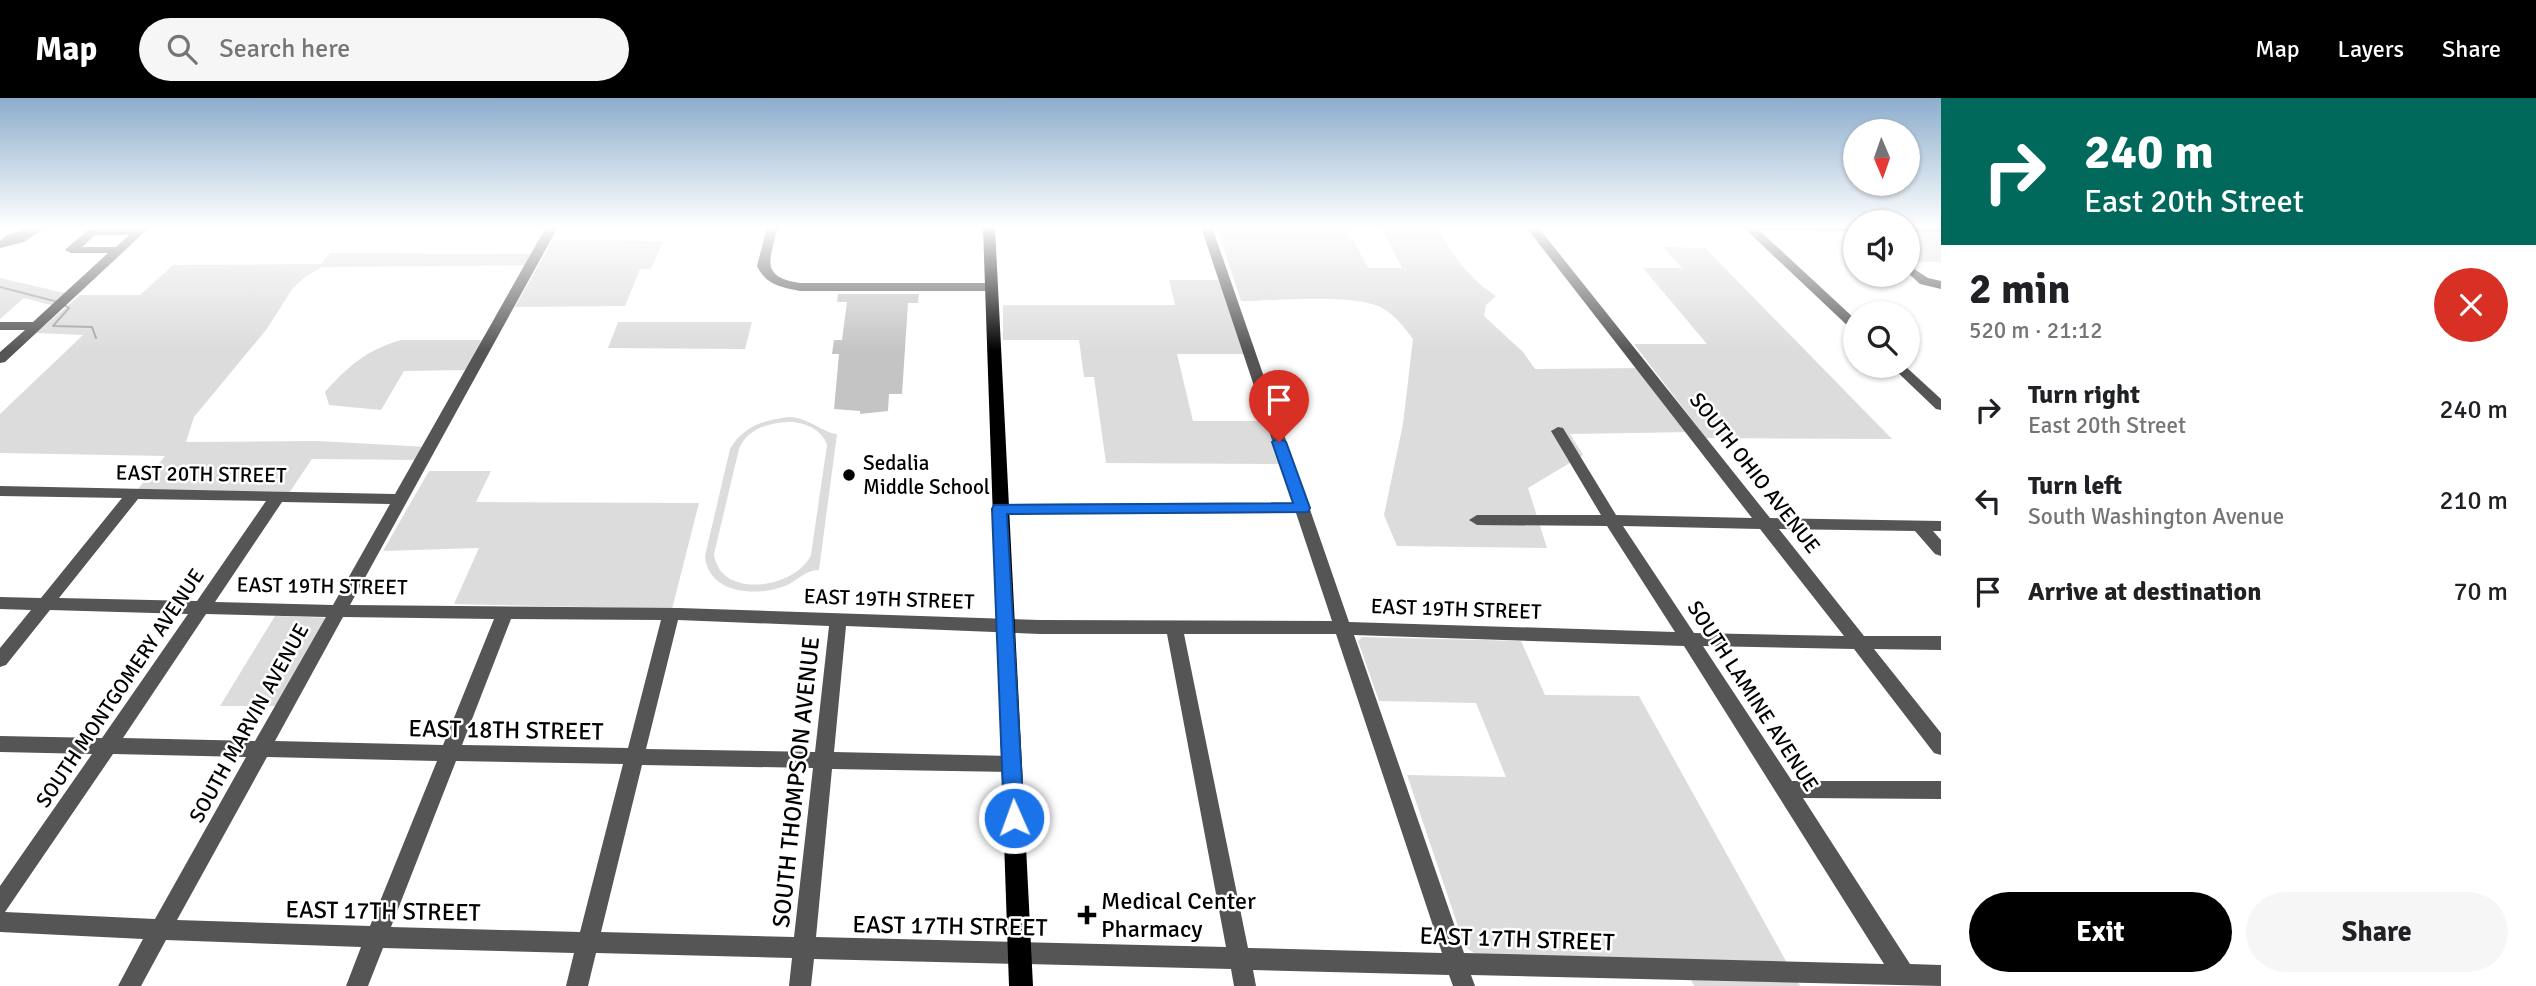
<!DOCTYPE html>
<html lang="en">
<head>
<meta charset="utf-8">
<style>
  :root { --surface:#fff; --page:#f6f6f6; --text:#202124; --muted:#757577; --accent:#000 }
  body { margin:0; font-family:Signika,sans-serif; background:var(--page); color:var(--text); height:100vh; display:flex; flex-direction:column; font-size:26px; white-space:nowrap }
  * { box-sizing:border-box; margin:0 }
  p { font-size:23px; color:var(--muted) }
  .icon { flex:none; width:38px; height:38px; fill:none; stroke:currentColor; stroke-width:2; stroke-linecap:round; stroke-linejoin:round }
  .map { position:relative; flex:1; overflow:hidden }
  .side { display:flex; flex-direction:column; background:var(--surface); width:595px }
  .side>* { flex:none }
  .top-card { background:#00695c; color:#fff; overflow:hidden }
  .needle { width:46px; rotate:178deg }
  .buttons { position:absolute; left:1843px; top:21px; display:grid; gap:14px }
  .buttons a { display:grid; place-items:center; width:77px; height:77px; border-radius:50%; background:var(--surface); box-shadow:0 2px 5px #0004; font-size:35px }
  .pin { position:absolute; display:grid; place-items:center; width:60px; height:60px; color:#fff; margin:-72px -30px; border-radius:50% 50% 50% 0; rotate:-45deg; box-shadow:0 0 7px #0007 }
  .pin .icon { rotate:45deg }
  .me { position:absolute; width:77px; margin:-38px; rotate:358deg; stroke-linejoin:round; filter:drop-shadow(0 0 5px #0008) }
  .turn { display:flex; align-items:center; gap:24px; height:147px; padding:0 28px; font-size:32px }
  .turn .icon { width:91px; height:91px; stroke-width:2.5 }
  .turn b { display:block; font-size:49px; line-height:60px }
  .round { display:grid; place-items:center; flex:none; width:74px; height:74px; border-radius:37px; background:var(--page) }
  .overview { display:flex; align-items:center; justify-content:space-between; height:119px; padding:0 28px }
  h1 { font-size:42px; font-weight:800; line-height:52px }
  .cta { display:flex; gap:14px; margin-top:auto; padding:14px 28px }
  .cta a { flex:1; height:80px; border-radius:42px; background:var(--accent); color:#fff; font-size:28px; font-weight:800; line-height:80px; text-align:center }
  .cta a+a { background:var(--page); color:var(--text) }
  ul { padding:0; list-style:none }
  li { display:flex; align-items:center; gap:21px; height:91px; padding:0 28px }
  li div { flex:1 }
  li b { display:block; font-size:26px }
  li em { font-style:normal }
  header { display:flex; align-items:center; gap:42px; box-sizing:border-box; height:98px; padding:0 35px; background:var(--accent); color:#fff }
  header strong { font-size:33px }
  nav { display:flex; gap:38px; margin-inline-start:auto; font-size:24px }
  .search { width:490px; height:63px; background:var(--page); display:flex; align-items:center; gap:18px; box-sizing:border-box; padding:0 24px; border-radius:38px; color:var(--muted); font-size:26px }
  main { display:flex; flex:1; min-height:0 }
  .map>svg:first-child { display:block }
</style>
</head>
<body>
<header>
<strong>Map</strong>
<div class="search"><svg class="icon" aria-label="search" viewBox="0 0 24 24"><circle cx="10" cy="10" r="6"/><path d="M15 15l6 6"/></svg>Search here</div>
<nav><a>Map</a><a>Layers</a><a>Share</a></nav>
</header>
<main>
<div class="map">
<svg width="1941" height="888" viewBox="0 0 1941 888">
  <rect width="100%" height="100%" fill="#fff"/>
  <path fill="#dcdcdc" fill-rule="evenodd" d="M1346,129L1368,170H1402L1381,129H1436C1453,157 1468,180 1496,198L1486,207L1484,218L1523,254L1535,271L1644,270L1694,334L1570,336L1583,357L1528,390L1547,450L1397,448L1384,417L1403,326L1413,241C1404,229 1395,217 1382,210C1354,195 1275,203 1241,203L1217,130Z
    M1908,133L1941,134V164H1908Z
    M553,142L663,143L651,171H640L625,208L515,209Z
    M1663,149L1705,150L1892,341L1706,340L1634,246H1707L1643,170H1682Z
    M330,155L536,156L530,167L322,169L305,179L293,190L266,232L194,319L186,344L317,343L428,349L420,362L312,361L287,398L138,391L165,358L0,355V316L83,237L36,235L80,197H140L173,167L321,166Z
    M0,180L69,196L55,208L24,200L0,221Z
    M1169,182H1224L1250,256H1177L1193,323H1273L1286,366L1106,365L1094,279H1084L1079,242H1003V207H1175Z
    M618,224H752L745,251L608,250Z
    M401,242H489L470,272L404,273L381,312L329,307L325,294C347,269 368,251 401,242Z
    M789,319C810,320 823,335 837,336L819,472C805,472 797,483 785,488C756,499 708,496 705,458L730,351C743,328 764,322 789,319ZM793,324C808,326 822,332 827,347L811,457C795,491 720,502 714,456L739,351C748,329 772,324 793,324Z
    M429,373H491L476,404L699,405L672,511L454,506L479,450L383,453Z
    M275,518L334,520L283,608H220Z
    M1362,539L1521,543L1545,597L1639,598L1787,865L1477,857L1465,849L1407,677L1506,679L1476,605L1379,603L1358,543Z
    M1689,878L1795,879L1800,888H1694Z"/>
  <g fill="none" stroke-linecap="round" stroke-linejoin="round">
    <path stroke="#a3a3a3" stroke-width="2" d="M0,189L58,204
      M64,207L69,210L53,228L92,229L96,240"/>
  </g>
  <path fill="#c4c4c4" d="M838,196H919L918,205H908L902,296H889L888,313L860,316V313L834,311L839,256H832L834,242H842L847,204H837Z"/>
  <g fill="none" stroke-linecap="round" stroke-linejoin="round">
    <path fill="#555" fill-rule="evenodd" d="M33,129L43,131L24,144L0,150V143L7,137Z
      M150,129L5,264L0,265V254L25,232H0V224H33L108,155H71L65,152L67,150L88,132ZM95,137H129L116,149H82Z
      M546,129H558L350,507L679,510L1040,522L1332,523L1296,415L999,416L991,411L999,406L1293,405L1201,129H1212L1349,524L1675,534L1607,428L1477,427L1469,422L1477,417H1601L1551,333L1558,329L1563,330L1616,417L1752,420L1526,129H1538L1770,420L1941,423V433H1933L1941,442V458L1935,456L1915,433L1779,431L1864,538H1941V552L1874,551L1941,635V657L1934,655L1854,551L1703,548L1792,683H1941V701L1803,700L1910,866L1941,867V888L1471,877L1475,888H1453L1449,877L1253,872L1256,888H1234L1231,871L814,861L811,888H789L792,860L596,855L588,888H566L574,855L383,850L368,888H346L361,849L166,842L141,888H118L143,841L0,834V788L92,656L0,654V638L102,640L188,516L50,512L6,567L0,569V550L31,512L0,511V499L41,500L122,400L0,398V388L395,396ZM138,401L266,403L197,503L59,500ZM282,404L390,406L333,507L215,504ZM1623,428L1760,431L1844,538L1694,535ZM206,516L326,519L255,643L123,640ZM343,519L494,521L443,647L275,643ZM511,521L661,522L628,650L462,647ZM678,522L829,528L815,654L646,651ZM846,528L1040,536H1167L1226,849L816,839L832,671L1012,674L1019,672L1022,666L1019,660L1012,658L834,654ZM1184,536H1336L1442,855L1248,850ZM1354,537L1684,548L1884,866L1464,855ZM113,656L246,659L155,821L5,814ZM267,659L437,663L370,828L177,822ZM456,663L623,666L580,834L391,829ZM642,667L813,670L794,839L601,834Z
      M767,129H778C770,161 759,179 800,185H992L998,189L992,193H800C781,189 766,187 757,168Z
      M1743,129H1855V133L1759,132L1855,221V232L1851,231Z
      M1908,129H1941V134H1908Z
      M1908,167L1928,180L1941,183V191L1920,186L1908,175Z
      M1891,268H1905L1941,301V312L1936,311Z"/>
    <path fill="#000" fill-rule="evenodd" d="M983,129H995L1033,888H1009Z"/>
  </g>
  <linearGradient id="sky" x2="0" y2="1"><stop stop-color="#8cadcc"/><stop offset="0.51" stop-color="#fff"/><stop offset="1" stop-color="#fff" stop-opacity="0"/></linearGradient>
  <rect width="1941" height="253" fill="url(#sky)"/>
  <path fill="#1a73e8" stroke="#114b97" stroke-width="2" d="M1279,340L1286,344L1310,410L1308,414L1007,416L1024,720L1021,727L1014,729L1007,727L1004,720L992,411L994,407L1293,405L1272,344Z"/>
  <g fill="#000" stroke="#fff" stroke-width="2.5">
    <circle cx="849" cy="377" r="7"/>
    <path d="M1083.5 806.5h7v7h7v7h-7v7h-7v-7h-7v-7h7z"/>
  </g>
  <g text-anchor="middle" stroke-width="5" stroke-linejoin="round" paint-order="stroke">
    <g font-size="21" fill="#000" stroke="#fff" text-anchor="start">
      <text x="863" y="372">Sedalia<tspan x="863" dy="24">Middle School</tspan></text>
    </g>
    <g font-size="21" fill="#000" stroke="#fff">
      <text transform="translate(1755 375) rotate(52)" y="7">SOUTH OHIO AVENUE</text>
      <text transform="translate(201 376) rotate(1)" y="7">EAST 20TH STREET</text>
      <text transform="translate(322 488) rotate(1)" y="7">EAST 19TH STREET</text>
      <text transform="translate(889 501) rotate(2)" y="7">EAST 19TH STREET</text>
      <text transform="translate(1456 511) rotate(2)" y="7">EAST 19TH STREET</text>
      <text transform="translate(120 590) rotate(-56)" y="7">SOUTH MONTGOMERY AVENUE</text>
      <text transform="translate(1753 598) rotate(57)" y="7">SOUTH LAMINE AVENUE</text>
      <text transform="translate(249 625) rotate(-61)" y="7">SOUTH MARVIN AVENUE</text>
    </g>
    <g font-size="24" fill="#000" stroke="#fff">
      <text transform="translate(506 632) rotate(1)" y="8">EAST 18TH STREET</text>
      <text transform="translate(796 684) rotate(-84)" y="8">SOUTH THOMPSON AVENUE</text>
      <text transform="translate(383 813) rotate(1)" y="8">EAST 17TH STREET</text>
      <text transform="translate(950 828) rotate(1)" y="8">EAST 17TH STREET</text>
      <text transform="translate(1517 841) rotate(2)" y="8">EAST 17TH STREET</text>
    </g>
    <g font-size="24" fill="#000" stroke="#fff" text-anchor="start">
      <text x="1101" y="811">Medical Center<tspan x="1101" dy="28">Pharmacy</tspan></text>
    </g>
  </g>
</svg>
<div class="buttons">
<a><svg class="needle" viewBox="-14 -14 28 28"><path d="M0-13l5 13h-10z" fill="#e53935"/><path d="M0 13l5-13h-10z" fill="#757577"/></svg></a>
<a><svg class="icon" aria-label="sound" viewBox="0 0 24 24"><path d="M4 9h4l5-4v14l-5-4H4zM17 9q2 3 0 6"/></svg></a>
<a><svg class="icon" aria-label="search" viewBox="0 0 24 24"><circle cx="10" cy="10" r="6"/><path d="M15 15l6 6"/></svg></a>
</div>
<div class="pin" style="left:1279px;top:344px;background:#d93025"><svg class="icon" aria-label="arrive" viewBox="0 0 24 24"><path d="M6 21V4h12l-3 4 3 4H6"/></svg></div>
<svg class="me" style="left:1014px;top:720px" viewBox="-20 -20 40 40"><circle r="17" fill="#1a73e8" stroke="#fff" stroke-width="3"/><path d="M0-11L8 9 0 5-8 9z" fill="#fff"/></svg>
</div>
<section class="side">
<div class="top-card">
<div class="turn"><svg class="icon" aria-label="right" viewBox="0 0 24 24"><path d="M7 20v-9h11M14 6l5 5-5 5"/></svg><div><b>240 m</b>East 20th Street</div></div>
</div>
<div class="overview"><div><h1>2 min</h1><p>520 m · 21:12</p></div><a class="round" style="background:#d93025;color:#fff"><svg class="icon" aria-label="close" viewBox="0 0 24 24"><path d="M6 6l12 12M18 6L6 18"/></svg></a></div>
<ul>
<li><svg class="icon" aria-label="right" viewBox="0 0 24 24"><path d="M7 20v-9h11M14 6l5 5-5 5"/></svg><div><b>Turn right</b><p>East 20th Street</p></div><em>240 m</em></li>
<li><svg class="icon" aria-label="left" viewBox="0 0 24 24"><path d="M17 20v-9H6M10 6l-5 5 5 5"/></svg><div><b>Turn left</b><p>South Washington Avenue</p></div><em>210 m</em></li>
<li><svg class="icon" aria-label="arrive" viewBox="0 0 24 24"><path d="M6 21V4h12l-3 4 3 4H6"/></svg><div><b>Arrive at destination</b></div><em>70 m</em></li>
</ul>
<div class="cta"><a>Exit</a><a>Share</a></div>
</section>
</main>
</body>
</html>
